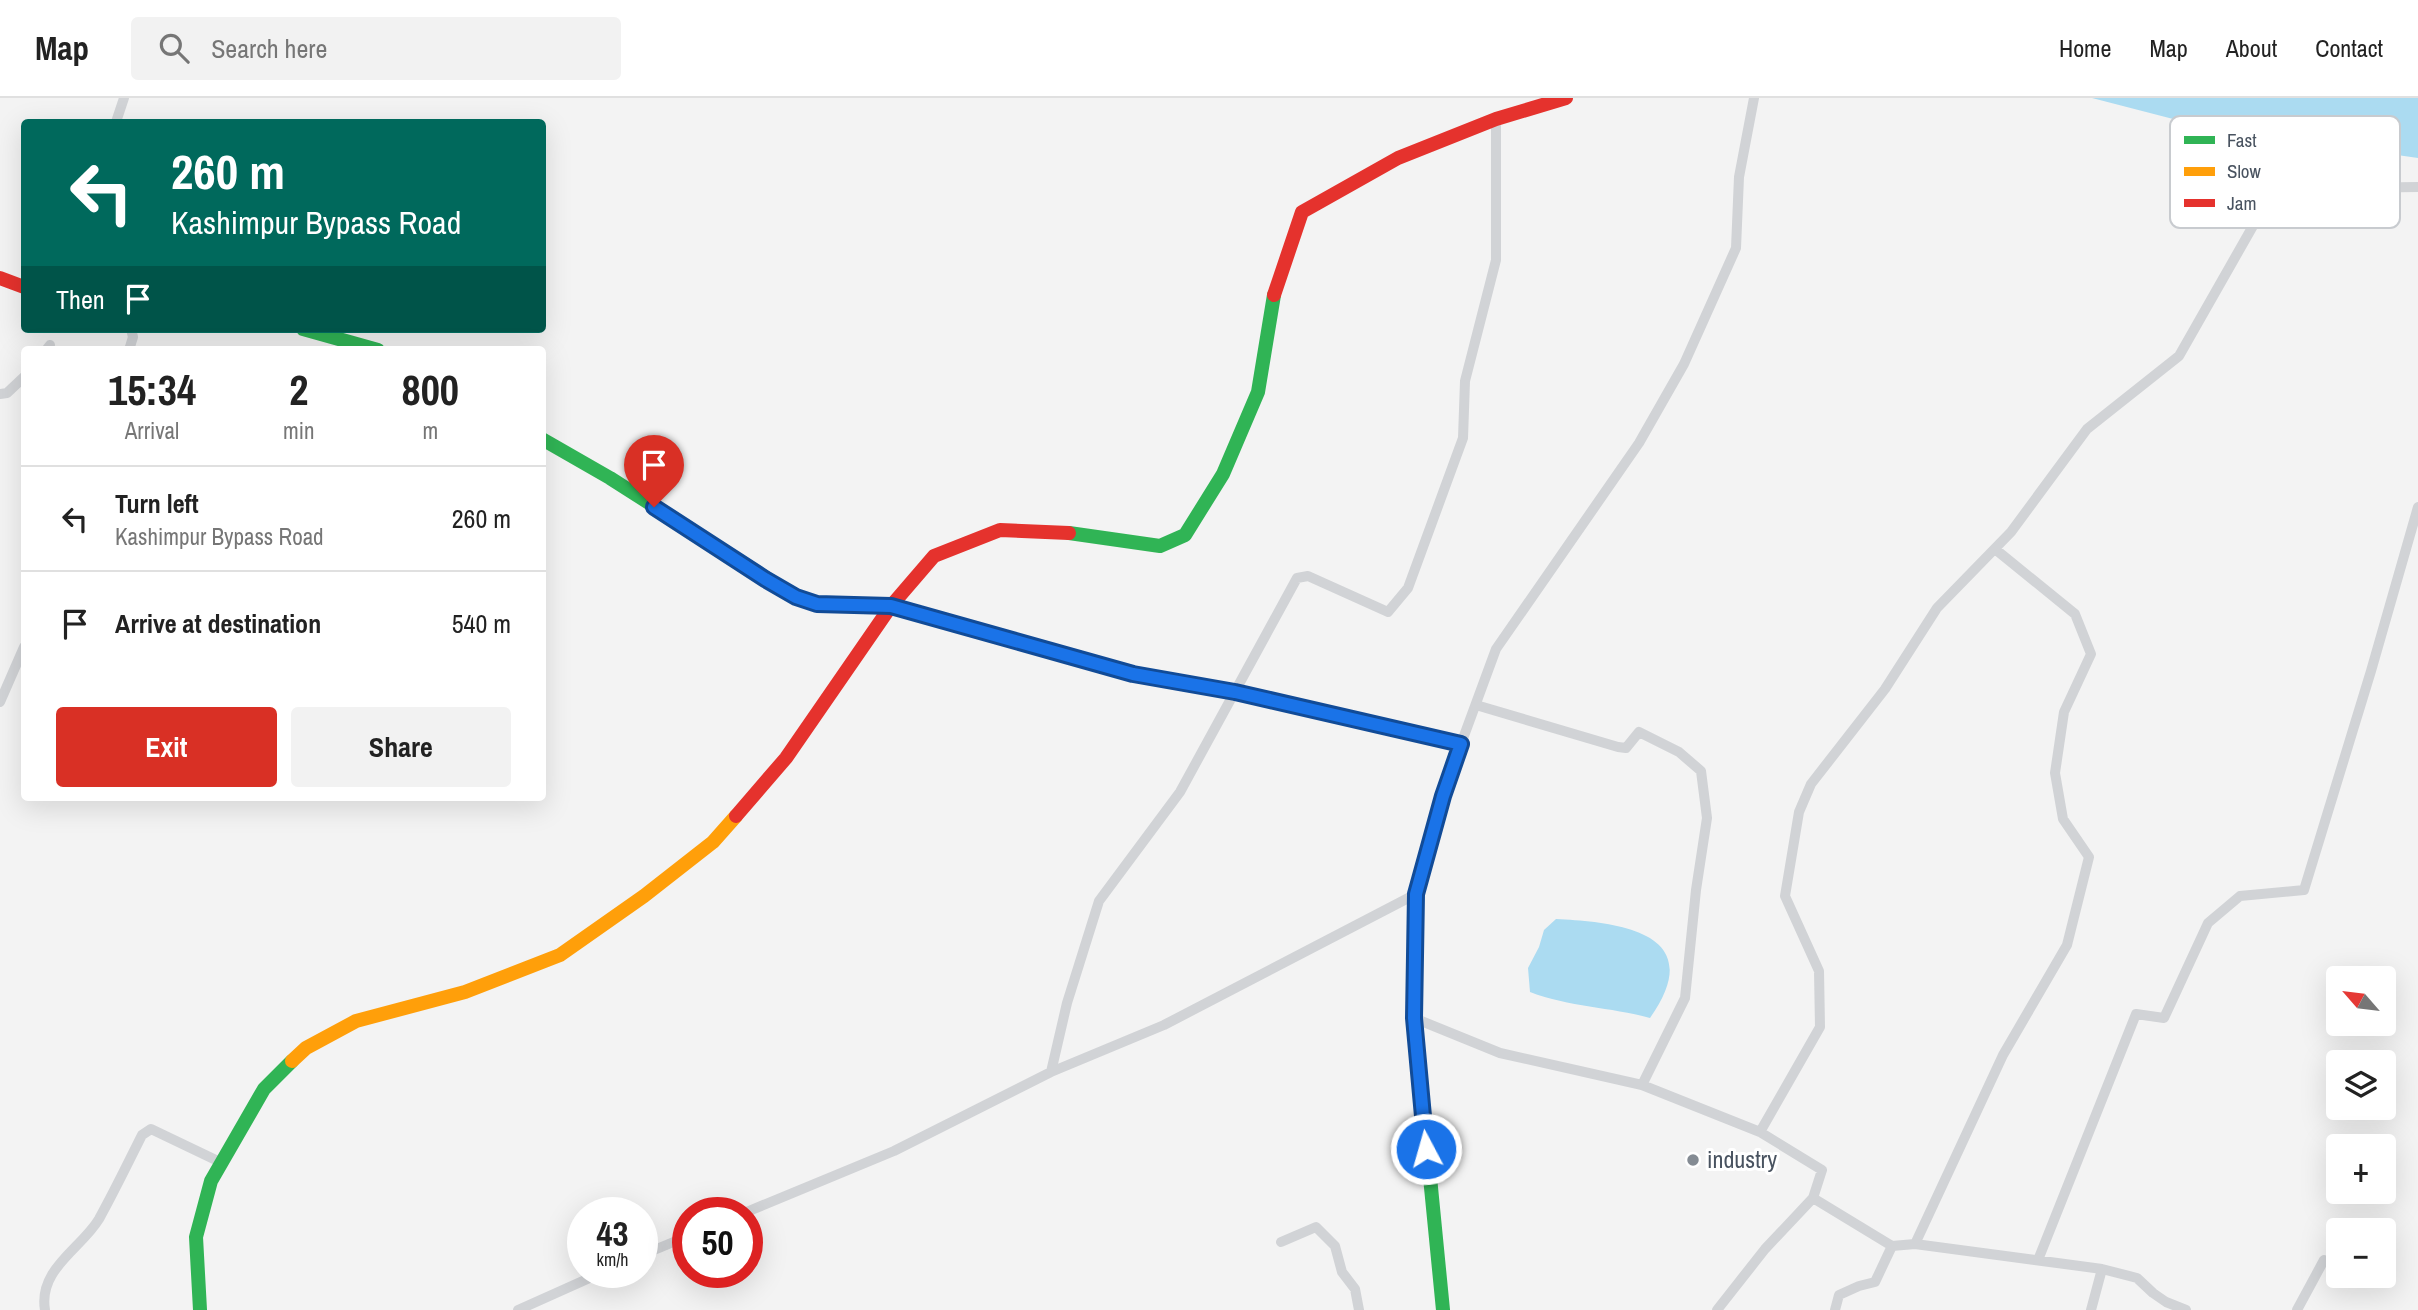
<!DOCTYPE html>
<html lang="en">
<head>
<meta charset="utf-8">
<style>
  :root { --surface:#fff; --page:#f2f2f2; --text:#222; --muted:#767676; --line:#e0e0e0; --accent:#d93025 }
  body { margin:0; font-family:"Archivo Narrow",sans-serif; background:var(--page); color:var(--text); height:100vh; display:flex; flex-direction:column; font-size:26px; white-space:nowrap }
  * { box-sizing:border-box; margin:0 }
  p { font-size:23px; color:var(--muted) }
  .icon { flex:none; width:38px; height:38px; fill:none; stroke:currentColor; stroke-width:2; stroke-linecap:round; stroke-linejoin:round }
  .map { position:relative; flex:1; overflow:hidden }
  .sheet { position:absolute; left:21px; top:248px; width:525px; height:455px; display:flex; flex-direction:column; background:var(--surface); border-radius:7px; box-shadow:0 7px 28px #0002 }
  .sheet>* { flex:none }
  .top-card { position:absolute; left:21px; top:21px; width:525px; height:214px; border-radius:7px; box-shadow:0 7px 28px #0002; background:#00695c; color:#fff; overflow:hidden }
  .needle { width:46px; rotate:298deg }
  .fabs { position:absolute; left:2326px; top:868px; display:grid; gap:14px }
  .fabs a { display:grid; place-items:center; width:70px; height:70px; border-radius:7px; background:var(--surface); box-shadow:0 7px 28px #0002; font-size:35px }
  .speed { position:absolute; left:567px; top:1099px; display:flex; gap:14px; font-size:35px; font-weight:700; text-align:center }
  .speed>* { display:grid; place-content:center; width:91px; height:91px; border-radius:50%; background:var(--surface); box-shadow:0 7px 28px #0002; line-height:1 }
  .speed small { font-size:18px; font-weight:400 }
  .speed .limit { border:10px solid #d22; background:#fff; color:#111 }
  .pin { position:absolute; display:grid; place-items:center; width:60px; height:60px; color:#fff; margin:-72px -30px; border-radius:50% 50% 50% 0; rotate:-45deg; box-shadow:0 0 7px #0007 }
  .pin .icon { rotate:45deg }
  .me { position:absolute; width:77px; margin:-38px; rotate:354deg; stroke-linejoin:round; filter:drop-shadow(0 0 5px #0008) }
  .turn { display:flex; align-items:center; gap:24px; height:147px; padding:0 35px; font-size:32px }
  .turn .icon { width:91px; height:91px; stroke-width:2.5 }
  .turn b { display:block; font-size:49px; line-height:60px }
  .then { display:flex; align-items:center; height:66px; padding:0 35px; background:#0003; gap:14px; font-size:26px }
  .eta { display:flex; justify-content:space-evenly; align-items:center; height:119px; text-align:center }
  .eta b { font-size:42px; font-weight:700; line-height:49px }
  .primary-button { display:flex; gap:14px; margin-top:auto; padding:14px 35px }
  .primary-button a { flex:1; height:80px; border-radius:7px; background:var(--accent); color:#fff; font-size:28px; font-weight:700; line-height:80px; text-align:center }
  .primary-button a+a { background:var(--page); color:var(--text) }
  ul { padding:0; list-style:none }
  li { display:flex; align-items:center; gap:21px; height:105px; padding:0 35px; border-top:2px solid var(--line) }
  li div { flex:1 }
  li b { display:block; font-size:26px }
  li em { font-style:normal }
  header { display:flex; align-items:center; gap:42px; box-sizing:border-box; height:98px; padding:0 35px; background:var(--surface); border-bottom:2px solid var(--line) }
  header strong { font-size:33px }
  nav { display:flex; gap:38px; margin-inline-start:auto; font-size:24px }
  .search { width:490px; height:63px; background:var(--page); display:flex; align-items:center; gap:18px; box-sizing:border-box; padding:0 24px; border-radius:7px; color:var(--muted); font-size:26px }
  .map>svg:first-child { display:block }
</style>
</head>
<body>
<header>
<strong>Map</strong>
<div class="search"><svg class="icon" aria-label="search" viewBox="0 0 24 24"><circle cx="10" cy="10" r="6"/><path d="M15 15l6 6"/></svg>Search here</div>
<nav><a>Home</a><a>Map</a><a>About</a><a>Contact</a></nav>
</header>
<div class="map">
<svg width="2418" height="1212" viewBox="0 0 2418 1212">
  <rect width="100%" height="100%" fill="#f3f3f3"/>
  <path fill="#abdbf1" d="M2092,0H2418V60L2204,29Z
    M1556,821C1620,824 1710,835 1650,920C1610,909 1569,909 1530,894L1528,870L1539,849L1544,832Z"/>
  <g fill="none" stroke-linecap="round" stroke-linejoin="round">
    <path stroke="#d1d3d6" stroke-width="10" d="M116,24L124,0
      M46,252L50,247
      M129,252L133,239L131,231
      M0,296L7,295L24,279
      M0,604L24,549
      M1476,607L1618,649L1626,650L1639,634L1679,654L1701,673L1707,720L1696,792L1685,900L1642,987
      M1461,646L1496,551L1639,345L1684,266L1736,150L1739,79L1754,0
      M1414,920L1500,955L1642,987L1760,1034
      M1051,974L1067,905L1099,803L1180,694L1297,480L1308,478L1388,514L1408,490L1463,340L1465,283L1496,162V21
      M1813,1100L1892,1148L1915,1146L2102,1171L2137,1180L2153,1195L2166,1204L2186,1212
      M744,1115L894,1053L1051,974L1164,927L1416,796
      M1281,1144L1316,1129L1335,1148L1342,1174L1355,1191L1359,1212
      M1915,1146L2003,957L2067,847L2089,759L2063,721L2055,675L2064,614L2091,556L2075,516L1995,451
      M642,1157L688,1138
      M2038,1162L2136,916L2164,920L2208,825L2240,798L2304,792L2371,573L2418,409
      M45,1212C38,1171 81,1151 99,1121C114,1094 128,1065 142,1037L151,1031L220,1064
      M518,1212L603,1174
      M1717,1212L1765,1151L1813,1100L1822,1072L1760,1034L1820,929L1819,873L1785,798L1799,714L1811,686L1885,591L1937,510L2011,434L2087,331L2179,258L2274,91L2418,89
      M1835,1212L1839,1197L1859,1188L1875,1184L1892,1148
      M2091,1212L2102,1171
      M2297,1212L2324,1162"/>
    <path stroke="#30b455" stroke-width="14" d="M303,231L378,252
      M542,341L610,380L796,499L817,506L881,508
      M1069,435L1160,448L1185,437L1223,376L1258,294L1274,197
      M1429,1069L1443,1212
      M200,1212L196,1139L211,1083L264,991L292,963"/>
    <path stroke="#ff9f0a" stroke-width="14" d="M881,508H891L1133,576L1235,594L1417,636
      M292,963L306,950L356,923L465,894L560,857L644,798L713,744L736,718"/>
    <path stroke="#e5322d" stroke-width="14" d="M0,180L24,189
      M1274,197L1302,114L1398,60L1496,21L1566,0
      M1417,636L1461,646L1443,698L1416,796L1414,920L1429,1069
      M736,718L786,660L891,508L934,458L1000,432L1069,435"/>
  </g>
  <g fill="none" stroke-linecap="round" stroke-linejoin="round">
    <defs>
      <path id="route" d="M654,409L765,481L796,499L817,506L891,508L1133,576L1235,594L1461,646L1443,698L1416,796L1414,920L1426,1051"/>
    </defs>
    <use href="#route" stroke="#114b97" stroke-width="18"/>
    <use href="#route" stroke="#1a73e8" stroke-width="12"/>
  </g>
  <circle fill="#848b93" stroke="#fff" stroke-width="2.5" cx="1693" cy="1062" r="7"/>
  <g text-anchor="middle" stroke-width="6" stroke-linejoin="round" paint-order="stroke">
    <g font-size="24" fill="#495360" stroke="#fff" text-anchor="start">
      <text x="1707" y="1070">industry</text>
    </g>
  </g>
  <rect x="2170" y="18" width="230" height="112" rx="10" fill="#fff" stroke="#c8cbcf" stroke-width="2"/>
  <rect x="2184" y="38" width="31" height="8" fill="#30b455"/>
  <rect x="2184" y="69" width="31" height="9" fill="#ff9f0a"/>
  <rect x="2184" y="101" width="31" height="8" fill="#e5322d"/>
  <g font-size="19" fill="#495360">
    <text x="2227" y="49">Fast</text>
    <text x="2227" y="80">Slow</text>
    <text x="2227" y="112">Jam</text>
  </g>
</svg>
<div class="fabs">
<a><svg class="needle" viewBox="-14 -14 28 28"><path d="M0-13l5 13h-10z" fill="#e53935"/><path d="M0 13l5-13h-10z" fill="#767676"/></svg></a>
<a><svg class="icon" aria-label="layers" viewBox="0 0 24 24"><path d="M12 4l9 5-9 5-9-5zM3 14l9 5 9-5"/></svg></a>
<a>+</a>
<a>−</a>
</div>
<div class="speed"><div>43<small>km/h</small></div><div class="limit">50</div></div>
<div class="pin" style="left:654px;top:409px;background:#d93025"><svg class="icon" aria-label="arrive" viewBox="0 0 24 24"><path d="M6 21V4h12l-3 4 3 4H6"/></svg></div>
<svg class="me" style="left:1426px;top:1051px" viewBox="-20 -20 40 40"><circle r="17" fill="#1a73e8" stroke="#fff" stroke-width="3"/><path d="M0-11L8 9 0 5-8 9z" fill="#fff"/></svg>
<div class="top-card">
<div class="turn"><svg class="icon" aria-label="left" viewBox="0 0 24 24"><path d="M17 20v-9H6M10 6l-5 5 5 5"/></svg><div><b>260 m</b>Kashimpur Bypass Road</div></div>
<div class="then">Then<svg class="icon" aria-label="arrive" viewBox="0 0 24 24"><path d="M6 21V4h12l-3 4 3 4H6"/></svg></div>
</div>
<section class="sheet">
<div class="eta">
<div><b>15:34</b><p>Arrival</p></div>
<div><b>2</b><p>min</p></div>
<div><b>800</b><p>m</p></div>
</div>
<ul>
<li><svg class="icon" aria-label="left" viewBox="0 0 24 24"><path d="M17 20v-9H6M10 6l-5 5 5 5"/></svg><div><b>Turn left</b><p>Kashimpur Bypass Road</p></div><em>260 m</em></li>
<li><svg class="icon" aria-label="arrive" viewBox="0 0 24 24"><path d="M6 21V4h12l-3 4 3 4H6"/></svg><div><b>Arrive at destination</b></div><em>540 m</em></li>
</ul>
<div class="primary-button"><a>Exit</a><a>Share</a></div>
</section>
</div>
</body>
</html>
